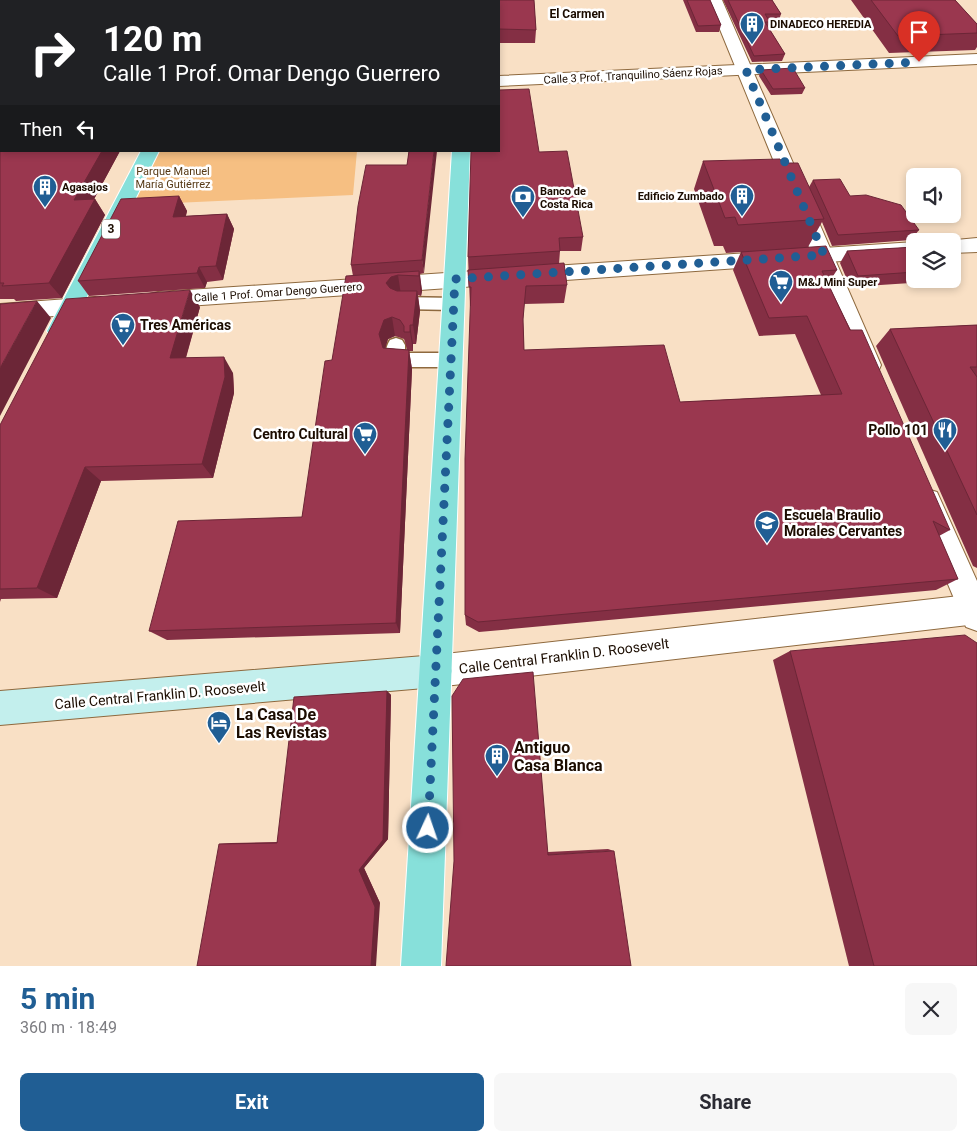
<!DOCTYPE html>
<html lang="en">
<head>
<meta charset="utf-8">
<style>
  :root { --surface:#fff; --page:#f7f7f7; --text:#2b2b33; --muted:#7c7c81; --accent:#205e94 }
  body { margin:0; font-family:Roboto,sans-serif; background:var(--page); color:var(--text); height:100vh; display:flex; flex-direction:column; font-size:19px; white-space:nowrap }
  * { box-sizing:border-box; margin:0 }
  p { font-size:16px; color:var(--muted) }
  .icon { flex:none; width:28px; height:28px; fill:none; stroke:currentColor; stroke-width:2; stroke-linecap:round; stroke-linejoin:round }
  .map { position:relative; height:966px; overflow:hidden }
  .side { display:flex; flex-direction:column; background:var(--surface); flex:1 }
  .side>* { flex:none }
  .guide { position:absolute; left:0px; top:0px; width:500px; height:152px; box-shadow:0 2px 8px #0003; background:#202124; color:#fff; overflow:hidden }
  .fabs { position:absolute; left:906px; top:168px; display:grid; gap:10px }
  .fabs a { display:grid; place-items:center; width:55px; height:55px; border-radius:8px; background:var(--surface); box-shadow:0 2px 8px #0003; font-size:25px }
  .pin { position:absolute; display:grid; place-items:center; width:42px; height:42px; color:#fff; margin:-51px -21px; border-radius:50% 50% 50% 0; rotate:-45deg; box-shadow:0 0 5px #0007 }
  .pin .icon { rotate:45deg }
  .me { position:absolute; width:55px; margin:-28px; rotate:3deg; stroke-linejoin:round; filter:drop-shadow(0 0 4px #0008) }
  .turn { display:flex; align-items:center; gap:18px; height:105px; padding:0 20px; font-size:22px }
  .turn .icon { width:65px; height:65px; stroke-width:2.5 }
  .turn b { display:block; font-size:35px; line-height:42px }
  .then { display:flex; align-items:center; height:48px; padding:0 20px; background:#0003; gap:10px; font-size:19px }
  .round { display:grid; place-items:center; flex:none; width:52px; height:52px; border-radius:8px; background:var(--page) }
  .headline { display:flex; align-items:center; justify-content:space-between; height:85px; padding:0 20px }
  h1 { font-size:30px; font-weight:700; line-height:38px; color:var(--accent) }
  .button { display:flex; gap:10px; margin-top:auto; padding:10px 20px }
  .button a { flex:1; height:58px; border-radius:8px; background:var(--accent); color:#fff; font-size:20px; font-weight:700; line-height:58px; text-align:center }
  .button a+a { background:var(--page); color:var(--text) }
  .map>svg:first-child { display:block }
</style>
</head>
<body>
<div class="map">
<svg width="977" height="966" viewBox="0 0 977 966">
  <rect width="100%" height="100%" fill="#f9e0c5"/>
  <path fill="#f6bf82" d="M156,151H357L353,195L131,205Z"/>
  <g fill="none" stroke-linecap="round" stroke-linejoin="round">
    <defs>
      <path id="service" d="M401,297L454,298L460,300L463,304L460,308L454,310L401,309L395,307L392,303L395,299Z
        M396,338L402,340L405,345V353H451L458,355L460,360L458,365L451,367H395L388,365C384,358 385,348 390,340Z"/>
      <path id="minor" d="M977,54V64L499,86V76Z
        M0,98H1V108H0Z
        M977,238V252L952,253V241H945Z
        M915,242V256L158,308L150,306L147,300L150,294L158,292Z
        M95,297L103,299L106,305L103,311L95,313L0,320V304Z
        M977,594V624L436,687L424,683L420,671L424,659L436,655Z"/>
      <path id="tertiary" d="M708,0H722L881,365L878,372L869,374L860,372L857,365Z
        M927,489L937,492L977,581V631L966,627L913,501L917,492Z"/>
      <path id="secondary" d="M436,655L448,659L452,671L448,683L436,687L0,725V691Z"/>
      <path id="primary" d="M141,151H159L67,337L59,340L51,337L47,331Z
        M452,151H470L441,966H401Z"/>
    </defs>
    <use href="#service" stroke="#8e693e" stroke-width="3"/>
    <use href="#minor" stroke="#8e693e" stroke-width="2"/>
    <use href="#tertiary" stroke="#8e693e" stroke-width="2"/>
    <use href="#secondary" stroke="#8e693e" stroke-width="2"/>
    <use href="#primary" stroke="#fff" stroke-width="2"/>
    <use href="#service" fill="#fff" fill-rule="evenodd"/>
    <use href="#minor" fill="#fff" fill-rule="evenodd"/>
    <use href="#tertiary" fill="#fff" fill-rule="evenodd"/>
    <use href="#secondary" fill="#c3efed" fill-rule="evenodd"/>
    <use href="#primary" fill="#87e0da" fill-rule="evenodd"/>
  </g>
  <path fill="#842f44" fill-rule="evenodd" d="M534,0L536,30L535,43H499V1Z
    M683,0H710L721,25L719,32H696Z
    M723,0H772L781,14L779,20H769L770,22L768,27L785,54L782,61L752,62Z
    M851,0H955L977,24V47L975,50L889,53Z
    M1,58V92H0V60Z
    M761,70L805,88L802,94L771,95L759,76Z
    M0,132L1,151H120L94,199H95L105,215L62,298L16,301L14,299H0Z
    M409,151L424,273L420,274L422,291L421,296L418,295L420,311L416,344H413V351H409L412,369L400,633L167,640L149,631L302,517L332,360L353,276L351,265L407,165ZM395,336L404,339L405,342L407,350L385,348L388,339Z
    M539,152L583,237L581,251H560L559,264L567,285L564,303L524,304L523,322L524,350L680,402L821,395L795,334L759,336L733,270L741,252L726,253L723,246H714L694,189L703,161L782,163L809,187L813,180L850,196L919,230L911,240L832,246L822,222L808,247L837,270L828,284L950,530L939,536L958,579L936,590L479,632L466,625L465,615L471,306H470L468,257Z
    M179,196L187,211L186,216L227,214L234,229L223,280L207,282L205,288L89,296L78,281Z
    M915,247V279H943L941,281L850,287L840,263L847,251Z
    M200,307L186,358L233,373L234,393L213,478L101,481L57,598L1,599L0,602V425Z
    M977,325V568L973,566L876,346L890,329Z
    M790,651L977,966H849L773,660Z
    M387,691L391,695L388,839L364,868L380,903L219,844L231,843L277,842Z
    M608,849L614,851L454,861L548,852Z"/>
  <path fill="#6c2637" d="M102,151H120L85,216L74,200Z
    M434,151H437L424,273L422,260Z
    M179,196L187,211L181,232L173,217Z
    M95,199L105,215L62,298L49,283Z
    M227,214L234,229L223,280L216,266Z
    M199,267L207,282L205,288L197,273Z
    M419,271L422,291L421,296L419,276Z
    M398,275L401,295L394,297L386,283L391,277Z
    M190,290L200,307L181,374L170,358Z
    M417,291L420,311L416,344L413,325Z
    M37,301L51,318L0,416V368Z
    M392,317L395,336L388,339L384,353L379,334L384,320Z
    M410,325L413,344V351L410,332Z
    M409,350L412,369L400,633L396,623Z
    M224,357L233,373L234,393L213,478L202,464Z
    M85,467L101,481L57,598L37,588Z
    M387,691L391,695L388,839L364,868L380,903L376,966H371L359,870Z"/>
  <path fill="#9a374f" stroke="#6c2637" d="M152,0H534L536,30L499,29V1H152Z
    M687,0H710L721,25L698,26Z
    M728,0H772L781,14H765L770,22H765L785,54L754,56Z
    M871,0H955L977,24V33L898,36Z
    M1,58V80H0V60Z
    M793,68L805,88L773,89L761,70Z
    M529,89L539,152L567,151L583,237L559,238L560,251L468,257L471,151H499V90Z
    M0,132H1V151H102L74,200L95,199L49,283L2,286L4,283H0Z
    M409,151H434L422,260L351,265L358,206L366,165H407Z
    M780,159L782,163H798L824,219L738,225L735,217L725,218L703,161Z
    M840,179L850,196L866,195L901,205L919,230L838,235L813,180Z
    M179,196L173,217L227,214L216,266L199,267L197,273L78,281L121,199Z
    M926,236L929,241H925Z
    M826,246L837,270L822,271L850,330H862L950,530L933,521L958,579L478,622L465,615V459L471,287H469L468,270L564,263L567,285L526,286L523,319L524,350L664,345L680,402L842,394L807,316L769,318L741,252Z
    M915,247V272L858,276L847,251Z
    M419,271V276L398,275L391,277L386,283L390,288L397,291H417L413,325H410V332H404V326L400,320L392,317L384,320L379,334L383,348L409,350L396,623L149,631L178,521L302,517L325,361L332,360L346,276Z
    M190,290L170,358L224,357L225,377L202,464L85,467L37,588L0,589V425L66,299Z
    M37,301L0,368V304Z
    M977,325V367H970L977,377V515L890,329Z
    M965,635L977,643V966H874L790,651Z
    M533,672L548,855L614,851L631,966H446L454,861L452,696L463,679Z
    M387,691L383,840L359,870L375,907L371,966H197L219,844L277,843L294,697Z"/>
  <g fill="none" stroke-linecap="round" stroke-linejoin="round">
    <path stroke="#205e94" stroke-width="9" stroke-dasharray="0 16.2" d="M428,828L455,279L824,255L746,70L919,62"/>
  </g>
  <defs>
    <symbol id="building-pin" viewBox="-11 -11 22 30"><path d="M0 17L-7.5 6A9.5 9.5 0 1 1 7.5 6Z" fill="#205e94" stroke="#fff"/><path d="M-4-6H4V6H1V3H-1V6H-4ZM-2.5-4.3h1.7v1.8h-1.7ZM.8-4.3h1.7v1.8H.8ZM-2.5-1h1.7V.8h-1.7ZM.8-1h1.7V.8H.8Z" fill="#fff"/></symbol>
    <symbol id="bank-pin" viewBox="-11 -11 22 30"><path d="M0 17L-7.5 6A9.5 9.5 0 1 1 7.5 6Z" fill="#205e94" stroke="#fff"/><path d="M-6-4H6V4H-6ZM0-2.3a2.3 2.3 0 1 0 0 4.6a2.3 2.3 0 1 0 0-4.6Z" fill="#fff"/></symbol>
    <symbol id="supermarket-pin" viewBox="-11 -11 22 30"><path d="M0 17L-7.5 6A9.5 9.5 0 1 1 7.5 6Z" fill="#205e94" stroke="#fff"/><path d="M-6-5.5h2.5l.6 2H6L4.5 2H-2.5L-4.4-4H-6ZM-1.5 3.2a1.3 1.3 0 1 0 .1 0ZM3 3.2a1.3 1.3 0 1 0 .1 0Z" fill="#fff"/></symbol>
    <symbol id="restaurant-pin" viewBox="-11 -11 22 30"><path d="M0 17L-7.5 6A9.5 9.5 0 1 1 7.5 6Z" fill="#205e94" stroke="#fff"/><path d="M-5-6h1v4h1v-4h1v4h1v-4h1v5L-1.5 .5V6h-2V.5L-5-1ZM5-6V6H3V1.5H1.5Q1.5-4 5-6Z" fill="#fff"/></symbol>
    <symbol id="school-pin" viewBox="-11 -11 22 30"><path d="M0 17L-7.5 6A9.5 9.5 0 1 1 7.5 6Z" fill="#205e94" stroke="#fff"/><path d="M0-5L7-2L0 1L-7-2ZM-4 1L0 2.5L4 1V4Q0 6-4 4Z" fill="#fff"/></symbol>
    <symbol id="hotel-pin" viewBox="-11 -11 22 30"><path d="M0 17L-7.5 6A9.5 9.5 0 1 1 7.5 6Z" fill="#205e94" stroke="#fff"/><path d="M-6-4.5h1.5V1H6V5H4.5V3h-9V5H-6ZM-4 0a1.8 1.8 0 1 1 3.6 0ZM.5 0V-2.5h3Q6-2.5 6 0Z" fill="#fff"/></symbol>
  </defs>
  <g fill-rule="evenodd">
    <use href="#building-pin" x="738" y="10" width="28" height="38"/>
    <use href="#building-pin" x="31" y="173" width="28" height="38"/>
    <use href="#building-pin" x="728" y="182" width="28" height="38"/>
    <use href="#bank-pin" x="509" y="183" width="28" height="38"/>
    <use href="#supermarket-pin" x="767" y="268" width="28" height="38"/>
    <use href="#supermarket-pin" x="109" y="311" width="28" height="38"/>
    <use href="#restaurant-pin" x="931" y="416" width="28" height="38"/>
    <use href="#supermarket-pin" x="351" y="420" width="28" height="38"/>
    <use href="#school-pin" x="753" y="509" width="28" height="38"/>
    <use href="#hotel-pin" x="205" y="709" width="28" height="38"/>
    <use href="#building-pin" x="483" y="742" width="28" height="38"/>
  </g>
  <g text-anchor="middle" stroke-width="5" stroke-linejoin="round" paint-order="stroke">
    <g font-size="11" font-weight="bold" fill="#1b0c00" stroke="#fff" text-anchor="start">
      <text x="770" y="28">DINADECO HEREDIA</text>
      <text x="62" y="191">Agasajos</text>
      <text x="540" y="195">Banco de<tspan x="540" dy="13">Costa Rica</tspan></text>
      <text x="724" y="200" text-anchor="end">Edificio Zumbado</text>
      <text x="798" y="286">M&amp;J Mini Super</text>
    </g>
    <g font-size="11" fill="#1b0c00" stroke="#fff">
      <text transform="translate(633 75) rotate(-3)" y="4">Calle 3 Prof. Tranquilino Sáenz Rojas</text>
      <text transform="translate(278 292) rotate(-4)" y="4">Calle 1 Prof. Omar Dengo Guerrero</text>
    </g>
    <g font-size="11" fill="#563915" stroke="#fff">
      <text x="173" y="175">Parque Manuel<tspan x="173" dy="13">María Gutiérrez</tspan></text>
    </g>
    <g font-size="12" font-weight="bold" fill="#1b0c00" stroke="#fff">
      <text x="577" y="18">El Carmen</text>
    </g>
    <rect fill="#fff" stroke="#5f554c" stroke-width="1" x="102" y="219.5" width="18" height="19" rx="4"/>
    <g font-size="12" font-weight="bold" fill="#1b0c00">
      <text x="111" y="233">3</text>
    </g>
    <g font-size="14" font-weight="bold" fill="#1b0c00" stroke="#fff" text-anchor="start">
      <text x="140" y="330">Tres Américas</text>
      <text x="928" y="435" text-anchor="end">Pollo 101</text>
      <text x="348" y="439" text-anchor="end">Centro Cultural</text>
      <text x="784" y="520">Escuela Braulio<tspan x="784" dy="16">Morales Cervantes</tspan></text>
    </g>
    <g font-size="14" fill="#1b0c00" stroke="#fff">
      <text transform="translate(564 656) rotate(-7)" y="5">Calle Central Franklin D. Roosevelt</text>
      <text transform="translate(160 695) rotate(-5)" y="5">Calle Central Franklin D. Roosevelt</text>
    </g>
    <g font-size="16" font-weight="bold" fill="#1b0c00" stroke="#fff" text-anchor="start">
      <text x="236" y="720">La Casa De<tspan x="236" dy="18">Las Revistas</tspan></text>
      <text x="514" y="753">Antiguo<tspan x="514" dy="18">Casa Blanca</tspan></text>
    </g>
  </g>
</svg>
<div class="fabs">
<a><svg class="icon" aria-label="sound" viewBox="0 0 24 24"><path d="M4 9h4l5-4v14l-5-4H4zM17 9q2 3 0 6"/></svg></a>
<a><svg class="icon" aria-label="layers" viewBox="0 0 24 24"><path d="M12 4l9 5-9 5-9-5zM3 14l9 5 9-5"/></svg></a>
</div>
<div class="pin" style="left:919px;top:62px;background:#d93025"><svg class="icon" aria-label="arrive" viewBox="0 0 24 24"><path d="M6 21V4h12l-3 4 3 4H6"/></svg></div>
<svg class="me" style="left:428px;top:828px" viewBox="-20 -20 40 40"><circle r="17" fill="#205e94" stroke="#fff" stroke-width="3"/><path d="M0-11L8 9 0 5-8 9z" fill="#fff"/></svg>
<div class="guide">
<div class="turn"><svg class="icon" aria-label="right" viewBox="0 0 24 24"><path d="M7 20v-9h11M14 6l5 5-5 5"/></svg><div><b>120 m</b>Calle 1 Prof. Omar Dengo Guerrero</div></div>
<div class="then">Then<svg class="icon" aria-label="left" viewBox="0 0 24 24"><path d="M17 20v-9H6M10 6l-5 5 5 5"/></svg></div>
</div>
</div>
<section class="side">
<div class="headline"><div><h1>5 min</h1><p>360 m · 18:49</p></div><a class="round"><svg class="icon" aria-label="close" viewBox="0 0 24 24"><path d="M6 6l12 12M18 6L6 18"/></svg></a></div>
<div class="button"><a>Exit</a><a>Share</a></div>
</section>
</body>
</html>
